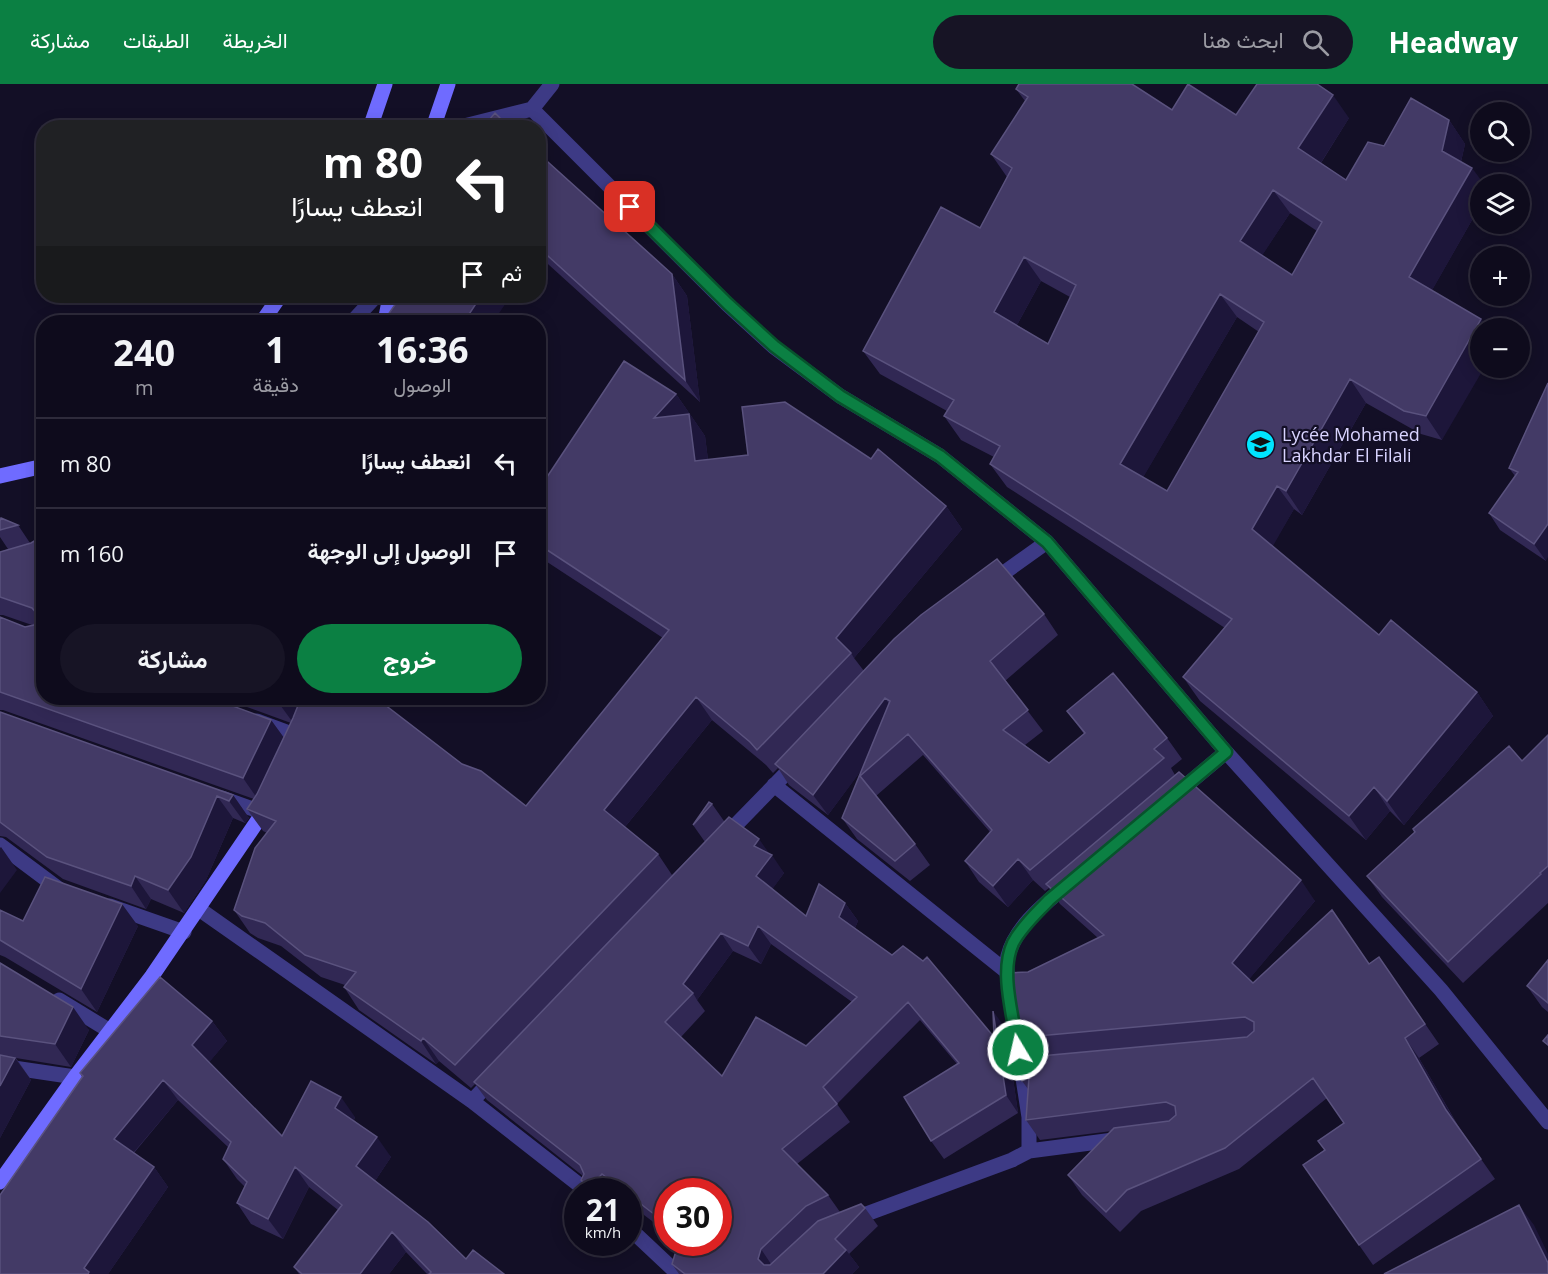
<!DOCTYPE html>
<html lang="ar">
<head>
<meta charset="utf-8">
<style>
  :root { --surface:#0e0b1c; --page:#171425; --text:#f1f3f6; --muted:#9b9ba3; --line:#2e2b3b; --accent:#0b8043 }
  body { margin:0; font-family:"Open Sans",Vazirmatn,sans-serif; background:var(--page); color:var(--text); direction:rtl; height:100vh; display:flex; flex-direction:column; font-size:22px; white-space:nowrap }
  * { box-sizing:border-box; margin:0 }
  p { font-size:20px; color:var(--muted) }
  .icon { flex:none; width:33px; height:33px; fill:none; stroke:currentColor; stroke-width:2; stroke-linecap:round; stroke-linejoin:round }
  .map { position:relative; flex:1; overflow:hidden; direction:ltr }
  .drawer { position:absolute; left:36px; top:231px; width:510px; height:390px; display:flex; flex-direction:column; background:var(--surface); border-radius:24px; box-shadow:0 3px 15px #0003,0 0 0 2px var(--line); direction:rtl }
  .drawer>* { flex:none }
  .hud { position:absolute; left:36px; top:36px; width:510px; height:183px; border-radius:24px; box-shadow:0 3px 15px #0003,0 0 0 2px var(--line); direction:rtl; background:#202124; color:#fff; overflow:hidden }
  .fabs { position:absolute; left:1470px; top:18px; display:grid; gap:12px }
  .fabs a { display:grid; place-items:center; width:60px; height:60px; border-radius:50%; background:var(--surface); box-shadow:0 3px 15px #0003,0 0 0 2px var(--line); font-size:30px }
  .speed { position:absolute; left:564px; top:1094px; display:flex; gap:12px; font-size:30px; font-weight:700; text-align:center }
  .speed>* { display:grid; place-content:center; width:78px; height:78px; border-radius:50%; background:var(--surface); box-shadow:0 3px 15px #0003,0 0 0 2px var(--line); line-height:1 }
  .speed small { font-size:15px; font-weight:400 }
  .speed .limit { border:9px solid #d22; background:#fff; color:#111 }
  .pin { position:absolute; display:grid; place-items:center; width:51px; height:51px; color:#fff; margin:-26px; border-radius:12px; box-shadow:0 3px 9px #0006 }
  .me { position:absolute; width:66px; margin:-33px; rotate:351deg; stroke-linejoin:round; filter:drop-shadow(0 0 4px #0008) }
  .turn { display:flex; align-items:center; gap:21px; height:126px; padding:0 24px; font-size:27px }
  .turn .icon { width:78px; height:78px; stroke-width:2.5 }
  .turn b { display:block; font-size:42px; line-height:51px }
  .then { display:flex; align-items:center; height:57px; padding:0 24px; background:#0003; gap:12px; font-size:22px }
  .eta { display:flex; justify-content:space-evenly; align-items:center; height:102px; text-align:center }
  .eta b { font-size:36px; font-weight:700; line-height:42px }
  .action { display:flex; gap:12px; margin-top:auto; padding:12px 24px }
  .action a { flex:1; height:69px; border-radius:36px; background:var(--accent); color:#fff; font-size:24px; font-weight:700; line-height:69px; text-align:center }
  .action a+a { background:var(--page); color:var(--text) }
  ul { padding:0; list-style:none }
  li { display:flex; align-items:center; gap:18px; height:90px; padding:0 24px; border-top:2px solid var(--line) }
  li div { flex:1 }
  li b { display:block; font-size:22px }
  li em { font-style:normal }
  header { display:flex; align-items:center; gap:36px; box-sizing:border-box; height:84px; padding:0 30px; background:var(--accent); color:#fff }
  header strong { font-size:28px }
  nav { display:flex; gap:33px; margin-inline-start:auto; font-size:21px }
  .search { width:420px; height:54px; background:var(--page); display:flex; align-items:center; gap:15px; box-sizing:border-box; padding:0 21px; border-radius:33px; color:var(--muted); font-size:22px }
  .map>svg:first-child { display:block }
</style>
</head>
<body>
<header>
<strong>Headway</strong>
<div class="search"><svg class="icon" aria-label="search" viewBox="0 0 24 24"><circle cx="10" cy="10" r="6"/><path d="M15 15l6 6"/></svg>ابحث هنا</div>
<nav><a>الخريطة</a><a>الطبقات</a><a>مشاركة</a></nav>
</header>
<div class="map">
<svg width="1548" height="1190" viewBox="0 0 1548 1190">
  <rect width="100%" height="100%" fill="#130f26"/>
  <g fill="none" stroke-linecap="round" stroke-linejoin="round">
    <path stroke="#3d3a85" stroke-width="15" d="M532,25L728,221L774,263L840,312L940,372L1047,458L1226,668L1441,906L1548,1038
      M456,44L532,25L552,0
      M352,238L376,212
      M991,498L1047,458
      M257,637L300,653
      M774,701L1007,888
      M1176,710L1226,668
      M222,714L264,729
      M725,752L796,679
      M0,761L59,805
      M110,822L184,848
      M199,825L472,1017L495,993
      M1010,909C1008,897 1005,885 1008,872C1016,841 1047,818 1070,798
      M59,916L110,947
      M0,982L75,993
      M472,1017L587,1107
      M1029,1067L1121,1055
      M850,1136L1012,1076L1029,1067V1033L1014,936
      M628,1143L678,1190"/>
    <path stroke="#6f6bff" stroke-width="15" d="M370,44L385,0
      M433,44L448,0
      M262,238L280,212
      M385,238L390,212
      M0,392L44,382
      M0,1098L75,993L152,892L267,723"/>
  </g>
  <path fill="#312854" fill-rule="evenodd" d="M1016,5L1172,26L1236,31L1349,34L1321,79L1346,96L1384,62L1449,36L1465,60L1461,78L1480,100V122L1432,206L1442,356L1421,350L1366,319L1302,431L1294,425L1272,462L1379,551L1477,608L1493,632L1404,741L1390,727L1366,756L1200,617L1183,593L1225,544L1007,403L990,380L994,373L961,356L944,332L947,327L880,290L863,267L980,144L1007,93L991,70L1025,17ZM1290,129L1317,147L1292,191L1262,171ZM1041,197L1070,213L1048,260L1017,241ZM1237,233L1259,248L1167,407L1143,393Z
    M538,69L672,190L687,212L700,318L538,171Z
    M1548,299L1546,477L1500,446L1489,429L1515,392L1509,384Z
    M676,310L705,352L708,376L871,375L946,422L962,445L854,574L864,587L1044,530L1058,551L1005,597L1043,647L1025,661L1049,679L1084,650L1067,627L1167,654L1182,675L1171,684L1175,691L1315,817L1249,895L1253,899L1369,880L1379,873L1439,960L1419,974L1460,1045L1495,1095L1373,1181L1303,1081L1324,1066L1344,1039L1327,1014L1239,1085L1141,1127L1120,1148L1082,1111L1068,1091L1112,1047L1040,1056L1026,1036L1028,1005L1022,997L1029,973L1016,954L1028,888L1098,854L1060,820L1049,804L1045,807L1033,796L1008,823L979,798L965,777L990,748L923,671L876,712L915,760L930,781L910,797L857,755L842,734L862,685L828,731L789,701L778,684L773,689L766,681L712,636L625,743L658,770L672,791L705,758L693,741L712,720L724,737L769,770L784,789L772,805L806,832L845,819L858,837L855,844L994,953L1006,945L1018,1029L944,1075L931,1057L957,980L920,936L837,1020L850,1038L797,1080L828,1111L840,1128L865,1124L878,1142L849,1170L859,1183L852,1190H679L672,1180L682,1161L679,1158H718L668,1107V1149L628,1119V1107H588L581,1096L583,1092L487,1016L475,1000L471,1004L439,977L436,980L359,926L344,903L345,901L321,893L281,862L258,854L250,849L234,826L267,749L263,747L247,725L254,715L3,626H0V533L25,543L32,541L3,531H0V468L8,465L0,453V437L18,441L30,459L36,456L44,614L271,636L284,654L291,639L222,614H376L462,680L526,722L663,554L538,472V401L541,402ZM771,860L852,918L806,962L722,992L681,953L705,927L697,916L733,867L761,880Z
    M0,628L233,711L249,734L245,739L233,734L206,796L184,829L151,815L146,825L63,795L6,753L0,752Z
    M1548,651V819L1463,899L1382,813L1367,792L1522,677Z
    M0,826L23,837L138,842L97,928L5,873L0,871Z
    M1548,876V928L1542,923L1527,902Z
    M0,879L89,946L71,983L16,974L31,996L0,1054Z
    M212,937L227,957L209,978L282,1052L355,1033L354,1036L391,1073L375,1097L466,1175L504,1190H427L406,1168L389,1190H299L294,1183L338,1126L309,1103L283,1155L251,1140L237,1119L245,1103L237,1095L223,1075L228,1063L178,1016L134,1069L154,1083L168,1103L108,1190L82,993L80,989Z"/>
  <path fill="#1d163a" d="M1333,11L1349,34L1315,88L1298,64Z
    M1449,36L1465,60L1458,91L1442,67Z
    M1472,84L1484,100H1480V122L1426,217L1409,193Z
    M1273,106L1290,129L1256,181L1240,157Z
    M1024,173L1041,197L1011,252L994,228Z
    M672,190L687,212L700,318L685,296Z
    M1220,210L1237,233L1137,404L1120,380Z
    M481,212H505L508,216L493,238H464Z
    M1481,235L1488,244H1480V284H1484L1442,356L1426,332Z
    M1350,295L1366,319L1302,431L1286,407Z
    M676,310L705,352L711,400L654,334Z
    M1277,402L1294,425L1269,469L1252,445Z
    M946,422L962,445L854,574L851,569L836,554Z
    M1548,440V473L1546,477L1534,460Z
    M1477,608L1493,632L1404,741L1387,717Z
    M696,613L712,636L620,749L604,726Z
    M280,614H306L294,640L278,618Z
    M885,614L900,635L828,731L813,711Z
    M271,636L287,658L259,717L243,694Z
    M1374,703L1390,727L1366,756L1349,732Z
    M233,711L249,734L245,739L229,717Z
    M217,712L233,734L206,796L184,829L168,806Z
    M759,755L771,772L772,771L784,789L769,810L756,792L754,762Z
    M1,763L17,786L0,809V764Z
    M1018,775L1033,796L1008,823L993,802Z
    M135,792L151,815L146,825L131,802Z
    M1301,796L1315,817L1246,899L1232,879Z
    M845,819L858,837L852,851L839,833Z
    M122,820L138,842L97,928L81,905Z
    M758,842L771,860L761,880L748,862Z
    M721,849L733,867L697,916L693,909L683,900Z
    M73,923L89,946L71,983L55,960Z
    M993,927L1006,945L1018,1029L1006,1011Z
    M212,937L227,957L207,981L192,961Z
    M423,954L439,977L436,980L421,957Z
    M1405,954L1419,974L1460,1046L1446,1026Z
    M15,974L31,996L0,1054V1002Z
    M163,996L178,1016L128,1075L114,1055Z
    M341,1013L355,1033L350,1044L335,1024Z
    M377,1053L391,1073L371,1103L356,1082Z
    M154,1083L168,1103L108,1190H88L84,1184Z
    M295,1083L309,1103L283,1155L268,1135Z
    M1519,1121L1534,1141L1548,1170V1179Z
    M392,1148L406,1168L389,1190H360Z
    M761,1165L773,1183L771,1190L758,1175Z
    M846,1166L859,1183L852,1190H823Z"/>
  <path fill="#433a66" stroke="#5a527e" stroke-width="1.5" fill-rule="evenodd" d="M1019,0H1132L1172,26L1188,0L1236,31L1257,0H1317L1333,11L1298,64L1346,96L1368,58L1384,62L1411,14L1449,36L1442,67L1472,84L1409,193L1481,235L1426,332L1404,327L1350,295L1286,407L1277,402L1252,445L1379,551L1391,536L1477,608L1387,717L1374,703L1349,732L1183,593L1232,535L990,380L1000,362L944,332L954,316L863,267L941,123L980,144L1012,84L991,70L1028,13L1016,5ZM1273,106L1322,138L1292,191L1240,157ZM1024,173L1076,201L1048,260L994,228ZM1220,210L1264,238L1167,407L1120,380Z
    M495,29L510,44H482Z
    M538,69L672,190L685,296L538,163Z
    M401,212H481L464,238H383Z
    M624,277L676,310L654,334L689,330L695,377L748,371L742,323L785,318L871,375L878,365L946,422L836,554L851,569L757,666L750,658L696,613L604,726L658,770L455,981L423,954L421,957L344,903L356,888L305,871L265,839L242,832L234,826L255,764L276,737L247,725L257,710L293,634L301,614H376L462,680L481,687L526,722L669,546L538,460V401L541,402Z
    M1548,299V440L1534,460L1489,429L1518,388L1509,384Z
    M1,434L18,441L0,446V437Z
    M38,450L44,452V614H211L271,636L243,694L0,608V533L25,543L34,541L37,536L38,531L32,524L0,513V468L31,459L36,456Z
    M997,475L1044,530L990,577L1028,626L1003,646L1049,679L1085,649L1067,627L1113,589L1167,654L1154,665L1164,674L1030,786L1018,775L993,802L965,777L992,746L908,650L860,692L915,760L895,777L842,734L890,617L885,614L813,711L775,680L894,555L921,531Z
    M267,614H280L278,618Z
    M0,628L233,711L229,717L217,712L191,773L168,806L135,792L131,802L47,773L0,738Z
    M1548,651V782L1540,789L1541,790L1448,878L1367,792L1415,748L1413,745L1509,662L1522,677Z
    M1179,688L1301,796L1232,879L1253,899L1332,826L1369,880L1379,873L1425,940L1405,954L1446,1026L1481,1075L1359,1161L1303,1081L1325,1066L1318,1057L1344,1039L1313,994L1225,1064L1127,1106L1106,1128L1068,1091L1114,1044L1169,1037L1176,1031L1175,1022L1166,1018L1026,1036L1029,993L1022,997L1019,974L1247,953L1254,947V938L1245,933L1016,954L1006,889L1028,888L1104,851L1046,800Z
    M709,718L712,720L693,741Z
    M729,733L759,755L754,762L772,771L756,792L806,832L819,800L845,819L839,833L892,871L903,862L923,877L927,873L994,953L993,927L1006,1011L931,1057L904,1013L959,979L908,918L823,1003L837,1020L782,1065L828,1111L806,1122L761,1165L758,1175L764,1181H770L818,1137L861,1120L865,1124L835,1155L846,1166L823,1190H685L672,1180L675,1170L684,1158H718V1107H668V1141L628,1110V1107H624L602,1090L589,1104L581,1096L584,1090L580,1081L474,998ZM758,842L857,913L806,962L756,933L722,992L665,938L693,909L683,900L721,849L748,862Z
    M45,793L122,820L81,905L0,856V826L23,837Z
    M1548,876V919L1527,902Z
    M0,879L73,923L55,960L0,952Z
    M160,893L212,937L192,961L282,1052L311,997L341,1013L335,1024L377,1053L356,1082L428,1138L466,1175L473,1166L504,1190H429L431,1188L392,1148L360,1190H302L294,1183L342,1121L295,1083L268,1135L237,1119L247,1098L223,1075L231,1058L163,996L114,1055L154,1083L84,1184L89,1188L88,1190H0V1111L83,992L80,989Z
    M1548,951V961L1543,957Z
    M0,971L15,974L0,1002Z
    M1519,1121L1548,1179V1190H1384Z"/>
  <g fill="none" stroke-linecap="round" stroke-linejoin="round">
    <defs>
      <path id="route" d="M630,123L728,220L774,262L840,312L940,372L1047,458L1226,668L1049,816C1037,829 1022,842 1013,859C999,889 1014,934 1018,966"/>
    </defs>
    <use href="#route" stroke="#07532c" stroke-width="15"/>
    <use href="#route" stroke="#0b8043" stroke-width="10"/>
  </g>
  <defs>
    <symbol id="school-disc" viewBox="-11 -11 22 22"><circle r="9.5" fill="#00e5ff" stroke="#130f26"/><path d="M0-5L7-2L0 1L-7-2ZM-4 1L0 2.5L4 1V4Q0 6-4 4Z" fill="#111"/></symbol>
  </defs>
  <g fill-rule="evenodd">
    <use href="#school-disc" x="1244" y="344" width="33" height="33"/>
  </g>
  <g text-anchor="middle" stroke-width="4.5" stroke-linejoin="round" paint-order="stroke">
    <g font-size="18" fill="#d9d4ff" stroke="#130f26" text-anchor="start">
      <text x="1282" y="357">Lycée Mohamed<tspan x="1282" dy="21">Lakhdar El Filali</tspan></text>
    </g>
  </g>
</svg>
<div class="fabs">
<a><svg class="icon" aria-label="search" viewBox="0 0 24 24"><circle cx="10" cy="10" r="6"/><path d="M15 15l6 6"/></svg></a>
<a><svg class="icon" aria-label="layers" viewBox="0 0 24 24"><path d="M12 4l9 5-9 5-9-5zM3 14l9 5 9-5"/></svg></a>
<a>+</a>
<a>−</a>
</div>
<div class="speed"><div>21<small>km/h</small></div><div class="limit">30</div></div>
<div class="pin" style="left:630px;top:123px;background:#d93025"><svg class="icon" aria-label="arrive" viewBox="0 0 24 24"><path d="M6 21V4h12l-3 4 3 4H6"/></svg></div>
<svg class="me" style="left:1018px;top:966px" viewBox="-20 -20 40 40"><circle r="17" fill="#0b8043" stroke="#fff" stroke-width="3"/><path d="M0-11L8 9 0 5-8 9z" fill="#fff"/></svg>
<div class="hud">
<div class="turn"><svg class="icon" aria-label="left" viewBox="0 0 24 24"><path d="M17 20v-9H6M10 6l-5 5 5 5"/></svg><div><b>80 m</b>انعطف يسارًا</div></div>
<div class="then">ثم<svg class="icon" aria-label="arrive" viewBox="0 0 24 24"><path d="M6 21V4h12l-3 4 3 4H6"/></svg></div>
</div>
<section class="drawer">
<div class="eta">
<div><b>16:36</b><p>الوصول</p></div>
<div><b>1</b><p>دقيقة</p></div>
<div><b>240</b><p>m</p></div>
</div>
<ul>
<li><svg class="icon" aria-label="left" viewBox="0 0 24 24"><path d="M17 20v-9H6M10 6l-5 5 5 5"/></svg><div><b>انعطف يسارًا</b></div><em>80 m</em></li>
<li><svg class="icon" aria-label="arrive" viewBox="0 0 24 24"><path d="M6 21V4h12l-3 4 3 4H6"/></svg><div><b>الوصول إلى الوجهة</b></div><em>160 m</em></li>
</ul>
<div class="action"><a>خروج</a><a>مشاركة</a></div>
</section>
</div>
</body>
</html>
